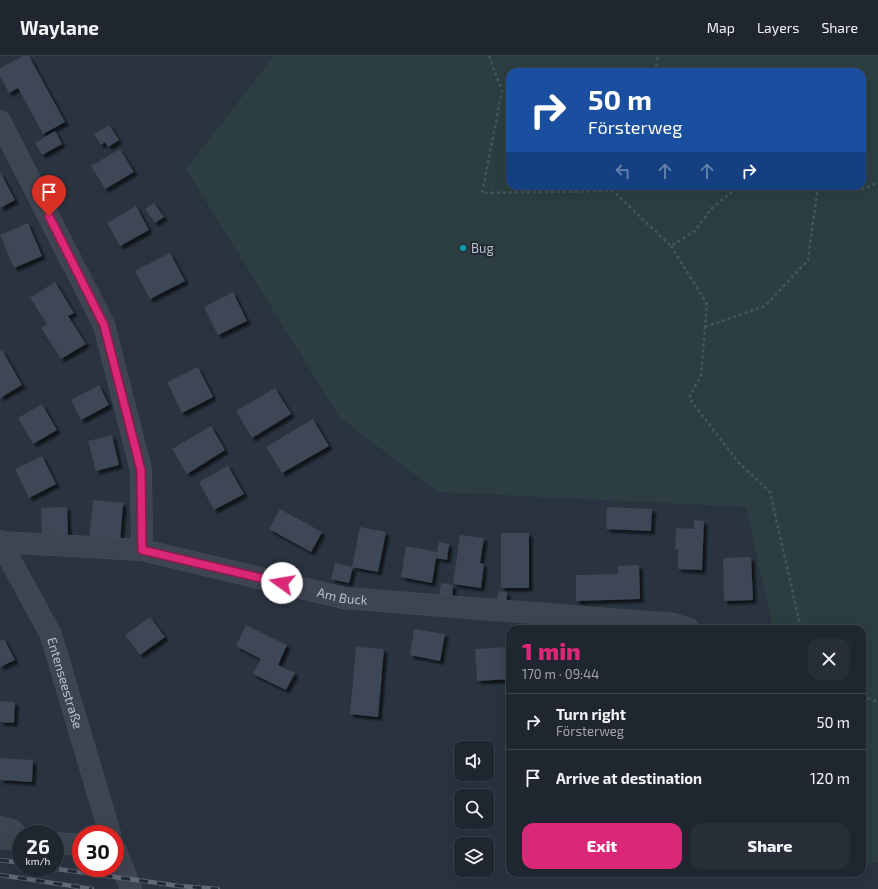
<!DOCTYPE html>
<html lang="en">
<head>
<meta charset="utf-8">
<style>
  :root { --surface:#202630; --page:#282e38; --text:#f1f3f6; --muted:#a2a5ab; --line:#3d434c; --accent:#db2777 }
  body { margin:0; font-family:"Exo 2",sans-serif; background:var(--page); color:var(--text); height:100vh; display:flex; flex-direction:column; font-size:15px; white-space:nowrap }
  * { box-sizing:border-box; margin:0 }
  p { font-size:13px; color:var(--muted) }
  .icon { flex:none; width:22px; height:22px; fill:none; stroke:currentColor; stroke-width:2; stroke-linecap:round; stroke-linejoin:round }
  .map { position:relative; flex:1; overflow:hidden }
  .details { position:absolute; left:506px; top:569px; width:360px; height:252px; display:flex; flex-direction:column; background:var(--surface); border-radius:12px; box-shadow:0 4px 16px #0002,0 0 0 1px var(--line) }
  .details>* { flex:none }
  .hud { position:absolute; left:506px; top:12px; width:360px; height:122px; border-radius:12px; box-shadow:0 4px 16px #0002,0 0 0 1px var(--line); background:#1a4fa0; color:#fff; overflow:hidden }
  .buttons { position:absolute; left:454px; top:685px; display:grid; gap:8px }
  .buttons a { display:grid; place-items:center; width:40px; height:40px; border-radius:8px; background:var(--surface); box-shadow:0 4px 16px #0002,0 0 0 1px var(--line); font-size:20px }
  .speed { position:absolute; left:12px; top:769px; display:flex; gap:8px; font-size:20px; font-weight:700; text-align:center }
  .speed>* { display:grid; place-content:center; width:52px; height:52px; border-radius:50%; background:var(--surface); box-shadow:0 4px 16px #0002,0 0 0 1px var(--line); line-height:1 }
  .speed small { font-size:10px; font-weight:400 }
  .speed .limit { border:6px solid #d22; background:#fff; color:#111 }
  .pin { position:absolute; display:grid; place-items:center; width:34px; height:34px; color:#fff; margin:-41px -17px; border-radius:50% 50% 50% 0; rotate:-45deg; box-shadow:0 0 4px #0007 }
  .pin .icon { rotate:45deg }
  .me { position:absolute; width:44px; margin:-22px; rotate:283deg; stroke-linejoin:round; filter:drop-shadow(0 0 3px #0008) }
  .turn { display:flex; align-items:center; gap:14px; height:84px; padding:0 16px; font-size:18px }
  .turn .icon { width:52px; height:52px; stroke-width:2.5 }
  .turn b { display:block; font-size:28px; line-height:34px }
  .lanes { display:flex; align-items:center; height:38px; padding:0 16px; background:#0003; justify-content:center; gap:20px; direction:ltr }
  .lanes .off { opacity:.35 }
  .round { display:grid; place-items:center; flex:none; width:42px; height:42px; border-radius:12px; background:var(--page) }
  .overview { display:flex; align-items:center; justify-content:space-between; height:68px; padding:0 16px }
  h1 { font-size:24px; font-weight:800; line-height:30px; color:var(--accent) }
  .primary-button { display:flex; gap:8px; margin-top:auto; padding:8px 16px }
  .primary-button a { flex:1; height:46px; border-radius:12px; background:var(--accent); color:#fff; font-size:16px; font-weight:800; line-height:46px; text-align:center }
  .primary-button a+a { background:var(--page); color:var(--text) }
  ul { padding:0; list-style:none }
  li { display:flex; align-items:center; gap:12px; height:56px; padding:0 16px; border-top:1px solid var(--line) }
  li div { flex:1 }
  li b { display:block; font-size:15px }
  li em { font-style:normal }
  header { display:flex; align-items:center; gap:24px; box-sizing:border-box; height:56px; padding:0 20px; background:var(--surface); border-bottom:1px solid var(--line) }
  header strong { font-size:19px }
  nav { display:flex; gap:22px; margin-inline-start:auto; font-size:14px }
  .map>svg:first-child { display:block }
</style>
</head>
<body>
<header>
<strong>Waylane</strong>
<nav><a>Map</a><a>Layers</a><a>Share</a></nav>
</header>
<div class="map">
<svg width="878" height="833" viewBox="0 0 878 833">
  <defs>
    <filter id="shadow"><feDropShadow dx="3.5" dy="3.5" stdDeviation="1" flood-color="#0009"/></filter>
  </defs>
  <rect width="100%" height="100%" fill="#2a3340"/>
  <path fill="#2c3e41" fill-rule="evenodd" d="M274,0H878V807L862,808V573H773L746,451L438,436L340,362L186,113ZM510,16H862V130H510Z"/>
  <path fill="#3d4755" filter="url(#shadow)" d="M23,0H29L65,66L43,78L18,32L9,37L0,20V12Z
    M109,69L119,84L108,91L105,86L101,89L94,78Z
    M55,75L62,88L42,99L35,87Z
    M120,93L134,116L105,133L91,110Z
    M0,116L15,144L0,152Z
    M154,147L164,161L155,167L145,153Z
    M136,150L149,174L120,190L107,167Z
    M28,167L42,200L14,212L0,179Z
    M170,197L185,225L150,243L135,215Z
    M55,226L74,257L68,260L86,288L61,303L41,272L47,268L30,242Z
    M233,236L247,265L218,279L204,251Z
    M2,294L22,329L0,342V295Z
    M198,311L213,341L182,357L167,326Z
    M99,329L109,349L81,364L71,344Z
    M275,332L291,358L252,382L236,355Z
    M42,348L57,374L33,388L18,362Z
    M313,363L329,390L282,417L266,391Z
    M211,370L225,394L187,418L172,393Z
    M112,379L119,409L96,415L88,385Z
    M42,400L56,428L29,442L15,413Z
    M228,410L244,438L214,454L199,426Z
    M93,444L123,447L120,487L89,484Z
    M67,451L68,482H42L41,452Z
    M607,451L652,453L651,475L606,473Z
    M280,453L322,476L311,496L269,473Z
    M694,464L704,465L702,514L678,513V494L675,493L676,472L694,473Z
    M360,471L386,476L378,516L352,511Z
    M501,477H529V532H501Z
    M460,479L484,482L480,507L484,508L481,532L453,528Z
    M439,486L449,488L447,504L436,502Z
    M406,490L437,496L432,527L401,521Z
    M751,501L753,544L724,545L723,502Z
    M335,507L353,511L349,527L331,523Z
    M639,509L640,543L576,545V519L618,518V510Z
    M441,527L453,529L452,543L439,541Z
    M498,535L507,536L506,550L497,549Z
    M150,561L165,581L140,599L125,579Z
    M246,569L287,589L278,609L295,617L286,634L253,618L261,603L236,590Z
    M414,573L445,578L440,605L410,599Z
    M4,583L15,604L0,611V585Z
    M356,591L384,593L378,661L350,658Z
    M510,591V623L477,625L475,593Z
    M0,645L15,646L14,667L0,666Z
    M0,702L33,704L32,726L0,724Z"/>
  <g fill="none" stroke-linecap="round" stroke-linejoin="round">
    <defs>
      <path id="lane" d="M0,765L15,769L23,778"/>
      <g id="street">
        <path d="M0,65L104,269L141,414L142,494"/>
        <path id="s1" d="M0,485L51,579L110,778"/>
        <path id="s2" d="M0,486L142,494L344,542L673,568L689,573"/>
        <path d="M0,782L21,784"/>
        <path d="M55,787L81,789"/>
        <path d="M115,793L131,833"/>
      </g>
    </defs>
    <use href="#lane" stroke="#484e59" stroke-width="11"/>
    <use href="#street" stroke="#484e59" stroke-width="22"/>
    <path stroke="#455759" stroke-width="2.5" stroke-dasharray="3 3" stroke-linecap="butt" d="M489,0L502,35L482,137L613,135L671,190L695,175L711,153L739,130
      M655,16L658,0
      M838,130L859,134L878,127
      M613,135L616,130
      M671,190L707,248L701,319L689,342L739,407L770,436L801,573
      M705,271L765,250L808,204L818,130
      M862,640L878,646"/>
    <use href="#lane" stroke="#3e4550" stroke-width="10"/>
    <use href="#street" stroke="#3e4550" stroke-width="21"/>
    <defs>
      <path id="rail" d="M0,804L21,807
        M50,812L179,830L218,833
        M0,819L92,833"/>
    </defs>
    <use href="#rail" stroke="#616976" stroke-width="4.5"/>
    <use href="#rail" stroke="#232a35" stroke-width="3" stroke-dasharray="9" stroke-linecap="butt"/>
  </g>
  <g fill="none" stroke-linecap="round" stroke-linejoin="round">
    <defs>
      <path id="route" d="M49,160L104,269L141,414L142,494L282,527"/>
    </defs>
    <use href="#route" stroke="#8e194d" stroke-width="10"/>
    <use href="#route" stroke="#db2777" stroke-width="7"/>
  </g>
  <circle fill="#0f9aa8" stroke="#232a35" stroke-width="1.5" cx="463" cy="192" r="4"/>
  <g text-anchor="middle" stroke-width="4" stroke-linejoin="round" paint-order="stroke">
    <g font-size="13" fill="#bbc0ca" stroke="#232a35" text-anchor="start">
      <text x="471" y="197">Bug</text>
    </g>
    <g font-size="13" fill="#bbc0ca" stroke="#232a35">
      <text dy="5" stroke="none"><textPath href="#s2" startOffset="348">Am Buck</textPath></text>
      <text dy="5" stroke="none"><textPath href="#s1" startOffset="157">Entenseestraße</textPath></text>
    </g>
  </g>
</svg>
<div class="buttons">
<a><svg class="icon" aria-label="sound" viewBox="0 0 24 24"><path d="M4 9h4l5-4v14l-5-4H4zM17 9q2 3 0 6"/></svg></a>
<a><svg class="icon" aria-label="search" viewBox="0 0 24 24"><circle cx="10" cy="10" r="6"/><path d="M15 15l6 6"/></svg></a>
<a><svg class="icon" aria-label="layers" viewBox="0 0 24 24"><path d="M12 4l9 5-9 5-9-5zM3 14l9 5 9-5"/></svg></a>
</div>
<div class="speed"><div>26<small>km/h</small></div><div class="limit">30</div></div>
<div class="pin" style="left:49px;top:160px;background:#d93025"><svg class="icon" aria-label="arrive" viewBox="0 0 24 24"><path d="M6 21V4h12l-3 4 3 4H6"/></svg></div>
<svg class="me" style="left:282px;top:527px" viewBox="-20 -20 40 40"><circle r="19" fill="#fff"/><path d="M0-13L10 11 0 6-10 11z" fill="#db2777"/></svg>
<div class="hud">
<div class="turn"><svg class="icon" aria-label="right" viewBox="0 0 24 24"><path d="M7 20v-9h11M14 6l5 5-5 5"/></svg><div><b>50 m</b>Försterweg</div></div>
<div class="lanes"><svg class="icon off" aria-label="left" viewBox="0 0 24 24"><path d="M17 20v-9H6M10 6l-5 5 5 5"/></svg><svg class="icon off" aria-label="ahead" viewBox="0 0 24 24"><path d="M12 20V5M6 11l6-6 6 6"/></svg><svg class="icon off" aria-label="ahead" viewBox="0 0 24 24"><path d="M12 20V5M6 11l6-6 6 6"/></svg><svg class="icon" aria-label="right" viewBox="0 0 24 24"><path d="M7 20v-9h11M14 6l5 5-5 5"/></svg></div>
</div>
<section class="details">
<div class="overview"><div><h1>1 min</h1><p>170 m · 09:44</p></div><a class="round"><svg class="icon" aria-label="close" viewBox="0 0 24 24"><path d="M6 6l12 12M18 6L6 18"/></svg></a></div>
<ul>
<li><svg class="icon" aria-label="right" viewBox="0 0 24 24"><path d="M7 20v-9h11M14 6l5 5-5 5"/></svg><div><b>Turn right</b><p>Försterweg</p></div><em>50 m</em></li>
<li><svg class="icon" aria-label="arrive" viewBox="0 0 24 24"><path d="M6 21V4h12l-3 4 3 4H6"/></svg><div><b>Arrive at destination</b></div><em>120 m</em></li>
</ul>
<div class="primary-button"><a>Exit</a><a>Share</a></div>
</section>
</div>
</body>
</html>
